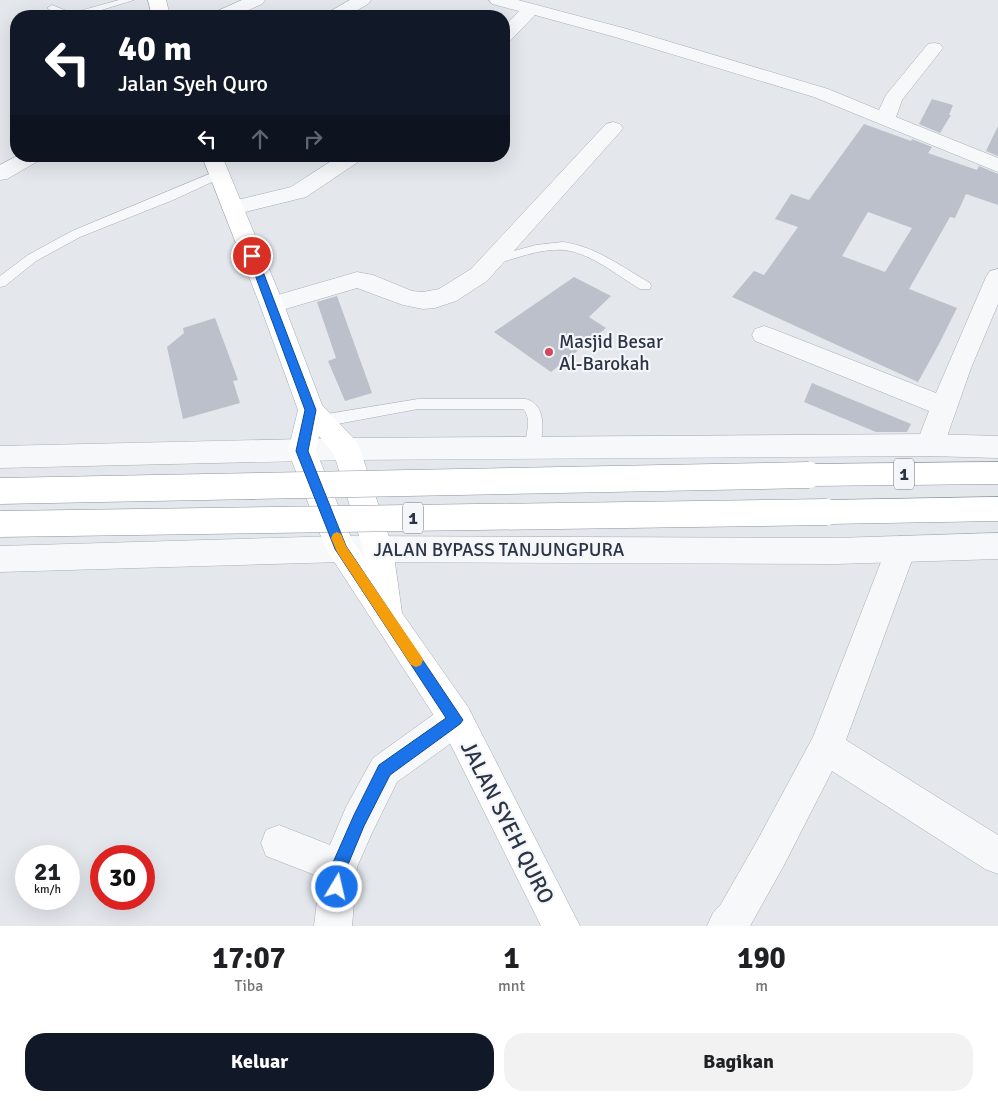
<!DOCTYPE html>
<html lang="id">
<head>
<meta charset="utf-8">
<style>
  :root { --surface:#fff; --page:#f2f2f2; --text:#202124; --muted:#757577; --accent:#111827 }
  body { margin:0; font-family:Signika,sans-serif; background:var(--page); color:var(--text); height:100vh; display:flex; flex-direction:column; font-size:19px; white-space:nowrap }
  * { box-sizing:border-box; margin:0 }
  p { font-size:16px; color:var(--muted) }
  .icon { flex:none; width:28px; height:28px; fill:none; stroke:currentColor; stroke-width:2; stroke-linecap:round; stroke-linejoin:round }
  .map { position:relative; height:926px; overflow:hidden }
  .details { display:flex; flex-direction:column; background:var(--surface); flex:1 }
  .details>* { flex:none }
  .hud { position:absolute; left:10px; top:10px; width:500px; height:152px; border-radius:20px; box-shadow:0 5px 20px #0002; background:#111827; color:#fff; overflow:hidden }
  .speed { position:absolute; left:15px; top:845px; display:flex; gap:10px; font-size:25px; font-weight:700; text-align:center }
  .speed>* { display:grid; place-content:center; width:65px; height:65px; border-radius:50%; background:var(--surface); box-shadow:0 5px 20px #0002; line-height:1 }
  .speed small { font-size:12px; font-weight:400 }
  .speed .limit { border:8px solid #d22; background:#fff; color:#111 }
  .pin { position:absolute; display:grid; place-items:center; width:42px; height:42px; color:#fff; margin:-21px; border:2px solid #fff; border-radius:50%; box-shadow:0 1px 5px #0007 }
  .me { position:absolute; width:55px; margin:-28px; rotate:9deg; stroke-linejoin:round; filter:drop-shadow(0 0 4px #0008) }
  .turn { display:flex; align-items:center; gap:18px; height:105px; padding:0 25px; font-size:22px }
  .turn .icon { width:65px; height:65px; stroke-width:2.5 }
  .turn b { display:block; font-size:35px; line-height:42px }
  .lanes { display:flex; align-items:center; height:48px; padding:0 25px; background:#0003; justify-content:center; gap:25px; direction:ltr }
  .lanes .off { opacity:.35 }
  .eta { display:flex; justify-content:space-evenly; align-items:center; height:85px; text-align:center }
  .eta b { font-size:30px; font-weight:800; line-height:35px }
  .primary-button { display:flex; gap:10px; margin-top:auto; padding:10px 25px }
  .primary-button a { flex:1; height:58px; border-radius:20px; background:var(--accent); color:#fff; font-size:20px; font-weight:800; line-height:58px; text-align:center }
  .primary-button a+a { background:var(--page); color:var(--text) }
  .map>svg:first-child { display:block }
</style>
</head>
<body>
<div class="map">
<svg width="998" height="926" viewBox="0 0 998 926">
  <rect width="100%" height="100%" fill="#e4e7ec"/>
  <path fill="#bbc0ca" fill-rule="evenodd" d="M932,99L953,105L949,115H951L940,133L919,124Z
    M864,124L911,141L912,139L932,147L928,153L977,170L979,166L998,174V205L966,194L955,218L950,217L909,289L957,308L939,344L918,382L732,297L754,271L764,275L798,227L775,219L791,194L809,200ZM868,212L912,228L885,272L842,256Z
    M998,126V156L986,151Z
    M574,277L611,296L589,317L606,328L551,372L494,332Z
    M337,296L372,393L345,401L328,361L336,358L317,302Z
    M215,318L238,380L233,381L240,403L183,419L167,347L184,333L183,328Z
    M812,383L911,424L907,432H876L804,402Z"/>
  <g fill="none" stroke-linecap="round" stroke-linejoin="round">
    <defs>
      <path id="service" d="M119,0H134L82,16H60L47,8L52,5L72,13Z
        M219,170L223,171L225,174L223,177L173,200L80,237L36,261L5,286L0,287V276L28,255L72,231Z
        M563,242C595,246 622,267 650,283L651,286L650,289H640C618,276 591,253 564,250C540,248 515,259 492,265L486,261L488,258L536,245Z
        M418,399H526C547,405 543,430 540,447L538,451L533,453L528,451C521,438 535,422 523,409H418L321,427L316,425L314,421L316,417L321,415Z"/>
      <path id="minor" d="M242,0H265L262,4L235,16H212L215,12Z
        M350,0H371L368,4L347,16H326L329,12Z
        M489,0H518L627,29L828,89L879,110L886,95L928,44L934,43L940,44L943,48L902,100L896,117L998,158V172L814,97L615,37L535,15L510,41L504,42V27L519,11L492,4Z
        M613,122L620,124L623,128L620,132L487,281L456,301L435,308L423,309L403,305L357,288L272,313L264,311L260,305L264,299L357,272L373,275L412,291L423,292L439,289L471,269L606,124Z
        M17,156H43L40,160L7,179L0,180V165Z
        M339,156H364L361,160L306,197L233,215L225,213L222,208L225,203L291,187Z
        M998,269V304L971,368L944,445L940,453L930,456L920,453L916,445L929,411L755,341L752,335L755,329L764,326L773,329L936,393L986,277L990,271Z
        M901,536L911,540L916,549L846,740L998,835V874L985,869L832,771L783,867L750,926H707L713,913L721,904L757,841L813,737L886,549L891,540Z
        M456,703L468,707L473,719L468,731L397,782L372,833L357,867L352,926H314L320,877L266,856L261,843L266,830L279,825L330,845L346,807L373,758L444,707Z"/>
      <path id="tertiary" d="M930,434L998,436V458L930,456L346,460L0,468V446L346,438Z
        M998,533V559L836,564L341,562L0,572V546L341,536L836,538Z"/>
      <path id="primary" d="M148,0H166L170,16H152Z
        M202,156H222L284,305L322,405L356,441L360,449L393,549L402,613L468,707L580,926H541L444,731L326,549L288,451L298,410L260,305ZM319,436L334,454L363,549L365,559L353,542L316,451Z"/>
      <path id="trunk" d="M998,462V484L809,486L799,483L795,475L799,467L809,464Z
        M998,497V521L827,524L817,521L813,512L817,503L827,500Z"/>
    </defs>
    <use href="#service" stroke="#a9aeb7" stroke-width="1"/>
    <use href="#minor" stroke="#a9aeb7" stroke-width="1"/>
    <use href="#tertiary" stroke="#a9aeb7" stroke-width="1"/>
    <use href="#primary" stroke="#a3abb8" stroke-width="1"/>
    <use href="#trunk" stroke="#8b94a3" stroke-width="1"/>
    <use href="#service" fill="#f7f8fa" fill-rule="evenodd"/>
    <use href="#minor" fill="#f7f8fa" fill-rule="evenodd"/>
    <use href="#tertiary" fill="#f7f8fa" fill-rule="evenodd"/>
    <use href="#primary" fill="#fff" fill-rule="evenodd"/>
    <use href="#trunk" fill="#fff" fill-rule="evenodd"/>
    <defs>
      <path id="trunk-bridge" d="M0,491L809,475
        M0,524L827,512"/>
    </defs>
    <use href="#trunk-bridge" stroke="#8b94a3" stroke-width="27" stroke-linecap="butt"/>
    <use href="#trunk-bridge" stroke="#fff" stroke-width="26"/>
  </g>
  <path fill="#1a73e8" stroke="#114b97" d="M252,253L257,256L316,410L308,451L346,546L463,720L460,724L390,775L364,826L347,867L342,892L337,894L332,892L329,887L331,867L354,815L379,765L446,718L335,549L296,451L305,410L248,256Z"/>
  <path fill="#f59e0b" d="M337,532L341,534L346,546L421,656L423,660L421,665L416,667L411,665L337,552L331,538L333,534Z"/>
  <circle fill="#d1495b" stroke="#f4f6f9" stroke-width="2" cx="549" cy="352" r="5"/>
  <g text-anchor="middle" stroke-width="4.5" stroke-linejoin="round" paint-order="stroke">
    <g fill="#f4f6f9" stroke="#676e7b" stroke-width="1">
      <rect x="894" y="458.5" width="20" height="31" rx="4"/>
      <rect x="403" y="502.5" width="20" height="31" rx="4"/>
    </g>
    <g font-size="18" font-weight="bold" fill="#2b3445">
      <text x="904" y="480">1</text>
      <text x="413" y="524">1</text>
    </g>
    <g font-size="19" fill="#2b3445" stroke="#f4f6f9" text-anchor="start">
      <text x="559" y="348">Masjid Besar<tspan x="559" dy="22">Al-Barokah</tspan></text>
    </g>
    <g font-size="19" fill="#2b3445" stroke="#f4f6f9">
      <text x="499" y="556">JALAN BYPASS TANJUNGPURA</text>
    </g>
    <g font-size="22" fill="#2b3445" stroke="#f4f6f9">
      <text transform="translate(508 822) rotate(63)" y="8">JALAN SYEH QURO</text>
    </g>
  </g>
</svg>
<div class="speed"><div>21<small>km/h</small></div><div class="limit">30</div></div>
<div class="pin" style="left:252px;top:256px;background:#d93025"><svg class="icon" aria-label="arrive" viewBox="0 0 24 24"><path d="M6 21V4h12l-3 4 3 4H6"/></svg></div>
<svg class="me" style="left:337px;top:887px" viewBox="-20 -20 40 40"><circle r="17" fill="#1a73e8" stroke="#fff" stroke-width="3"/><path d="M0-11L8 9 0 5-8 9z" fill="#fff"/></svg>
<div class="hud">
<div class="turn"><svg class="icon" aria-label="left" viewBox="0 0 24 24"><path d="M17 20v-9H6M10 6l-5 5 5 5"/></svg><div><b>40 m</b>Jalan Syeh Quro</div></div>
<div class="lanes"><svg class="icon" aria-label="left" viewBox="0 0 24 24"><path d="M17 20v-9H6M10 6l-5 5 5 5"/></svg><svg class="icon off" aria-label="ahead" viewBox="0 0 24 24"><path d="M12 20V5M6 11l6-6 6 6"/></svg><svg class="icon off" aria-label="right" viewBox="0 0 24 24"><path d="M7 20v-9h11M14 6l5 5-5 5"/></svg></div>
</div>
</div>
<section class="details">
<div class="eta">
<div><b>17:07</b><p>Tiba</p></div>
<div><b>1</b><p>mnt</p></div>
<div><b>190</b><p>m</p></div>
</div>
<div class="primary-button"><a>Keluar</a><a>Bagikan</a></div>
</section>
</body>
</html>
